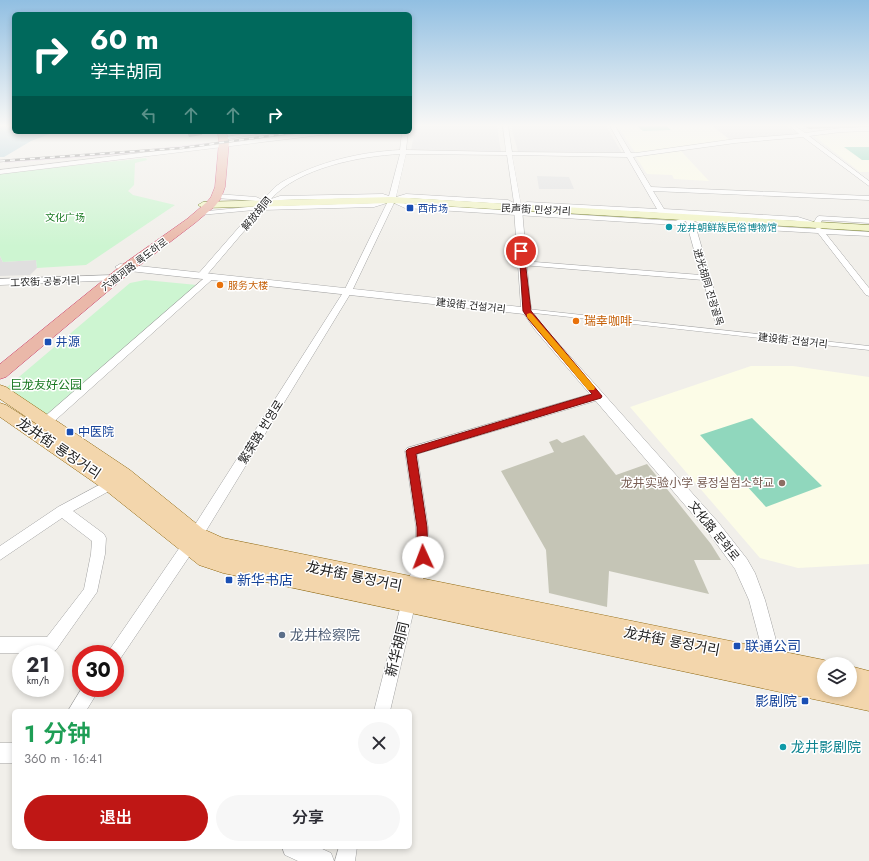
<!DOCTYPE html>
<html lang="zh">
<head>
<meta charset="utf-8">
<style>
  :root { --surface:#fff; --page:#f7f7f7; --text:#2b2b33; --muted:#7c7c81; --accent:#bf1715 }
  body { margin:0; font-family:Jost,"Noto Sans SC","Noto Sans KR",sans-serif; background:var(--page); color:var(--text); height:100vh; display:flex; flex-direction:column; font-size:15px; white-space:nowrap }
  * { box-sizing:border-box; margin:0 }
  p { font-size:13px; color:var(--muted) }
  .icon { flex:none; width:22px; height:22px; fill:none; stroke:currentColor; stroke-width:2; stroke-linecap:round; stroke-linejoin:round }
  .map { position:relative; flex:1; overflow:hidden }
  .panel { position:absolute; left:12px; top:709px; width:400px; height:140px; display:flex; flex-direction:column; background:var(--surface); border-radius:6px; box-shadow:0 2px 6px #0003 }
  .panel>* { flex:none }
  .guide { position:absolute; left:12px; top:12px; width:400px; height:122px; border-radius:6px; box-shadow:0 2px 6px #0003; background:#00695c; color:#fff; overflow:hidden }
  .tools { position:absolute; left:817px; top:657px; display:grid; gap:8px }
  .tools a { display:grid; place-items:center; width:40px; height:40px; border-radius:50%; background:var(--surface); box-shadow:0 2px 6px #0003; font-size:20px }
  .speed { position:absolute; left:12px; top:645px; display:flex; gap:8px; font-size:20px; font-weight:700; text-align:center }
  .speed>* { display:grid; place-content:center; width:52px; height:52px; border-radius:50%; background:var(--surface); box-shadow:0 2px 6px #0003; line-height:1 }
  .speed small { font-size:10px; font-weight:400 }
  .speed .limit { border:6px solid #d22; background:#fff; color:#111 }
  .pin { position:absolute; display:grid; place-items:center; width:34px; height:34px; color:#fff; margin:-17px; border:2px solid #fff; border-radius:50%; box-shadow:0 1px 4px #0007 }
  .me { position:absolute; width:44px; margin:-22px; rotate:358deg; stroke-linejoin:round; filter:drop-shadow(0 0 3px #0008) }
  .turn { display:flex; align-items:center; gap:14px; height:84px; padding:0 12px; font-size:18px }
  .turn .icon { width:52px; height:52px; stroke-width:2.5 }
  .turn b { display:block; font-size:28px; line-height:34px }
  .lanes { display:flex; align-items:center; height:38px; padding:0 12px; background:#0003; justify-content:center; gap:20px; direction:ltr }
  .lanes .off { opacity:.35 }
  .round { display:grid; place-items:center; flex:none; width:42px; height:42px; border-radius:21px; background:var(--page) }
  .head { display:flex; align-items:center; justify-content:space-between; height:68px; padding:0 12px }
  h1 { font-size:24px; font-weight:600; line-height:30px; color:#1e9e55 }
  .action { display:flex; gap:8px; margin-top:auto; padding:8px 12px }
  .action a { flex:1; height:46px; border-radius:24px; background:var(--accent); color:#fff; font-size:16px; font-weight:600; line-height:46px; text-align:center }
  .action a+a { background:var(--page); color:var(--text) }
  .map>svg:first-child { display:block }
</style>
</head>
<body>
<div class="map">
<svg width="869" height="861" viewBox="0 0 869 861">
  <rect width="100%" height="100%" fill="#f1efea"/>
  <path fill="#e0dfdf" d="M415,126H497L501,152L411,151Z
    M511,126H606L622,153L621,154L518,152Z
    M712,126H787L798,134L730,140Z
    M0,256L3,262L36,260L37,268L30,275L0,276Z"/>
  <path fill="#e9dce7" d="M212,142V144L133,154L4,163L8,160L118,153Z"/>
  <path fill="#fcfce7" d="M618,126H712L730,140L636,154Z
    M841,131H869V172H860L814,136Z
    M681,151L709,181L674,179L672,175L647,174L636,157Z
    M751,366H793L869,377V564L798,568L760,558L630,407Z"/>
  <path fill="#c5c5b6" d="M584,435L616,475L647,464L711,544L721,560H694L709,594L609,571L607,607L549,593L546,550L501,471L554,452L549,442L557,439L562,443Z"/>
  <path fill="#cdf5d1" d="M146,158L147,160L135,163L134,185L128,191L133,195L175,205L86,265L37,268L36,260L3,262L0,256V174L11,172Z
    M145,280L197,285L46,416L0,393L130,283Z"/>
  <path fill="#90d7bd" d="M637,126H666L671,130L643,131Z
    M844,147H869V160H862Z
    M752,418L822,486L766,507L700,435Z"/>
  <path fill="#e2e2e2" d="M537,176L569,177L574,189H539Z"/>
  <path fill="#afcfda" d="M0,126H14V132H55L31,141L4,157H0Z"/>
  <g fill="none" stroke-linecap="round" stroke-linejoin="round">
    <defs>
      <path id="pedestrian" d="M527,309L869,346V350L525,312V310Z"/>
      <path id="minor" d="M503,126H508L512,152L625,153L610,126H615L631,153H636L735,139L799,134L790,126H795L805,133L841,128L869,127V131L841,132L809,136L869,181V186L803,137L735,143L633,157L651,187L869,196V200L653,191L664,209L798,217L814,222L817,217L819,216L869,219V223L822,220L819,227H816L797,221L666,214L667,216L664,218L662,217L659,213L528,206L518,211L675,221L689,216L714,223L815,229L818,227L822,229L869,232V236L826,234L869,288V296L866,295L818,233L714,227L694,221L723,321L719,324L715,321L703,280L522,265L518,263L522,261L701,275L686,221L676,225L405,208L394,203L352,291L201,539L120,659L115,662V654H107L110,649L191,531L344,291L387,203L374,207L262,210L205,277H202L198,275L199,273L254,210L200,215L198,214V212L258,206L260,203L255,201L217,198L214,196L217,194L256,197L263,200L275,187L282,182C318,162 359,152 400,150L402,132H408L406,150L506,152ZM400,154L389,196L383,194L280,196L271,199C298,168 360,156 400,154ZM406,154L507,155L514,203L508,200L406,194L396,197ZM512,155L627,157L657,209L527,202L521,205ZM382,198L386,200L374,203L265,206L281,200ZM406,198L506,204L518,211L406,204L398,200Z
        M254,132H269L223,140L220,138Z
        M209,274H212L216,276L50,425L46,426L42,425L41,422L42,419Z
        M598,392L602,393L603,396L602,399L417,454L428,527L430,557L416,601L390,711H374L402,601L416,557V527L405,451L407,448Z
        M116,476L120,477L122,481L120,485L73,511L104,534L106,538L105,554L97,592L56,650L51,653H0V637H47L84,589L91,554L92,541L62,518L0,560V546L58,507Z
        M82,688H100L86,711H68Z
        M339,847H357L355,861H335Z"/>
      <path id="tertiary" d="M314,132H332L329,134L0,174V170Z
        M515,207H521L522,209L530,301L532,311L543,326L718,522L747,559L755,573L765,600L783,666L780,672L774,675L768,672L749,600L735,569L708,532L535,330L524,314L120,270L115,267L120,264L521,307L514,209Z
        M115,275L120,278L118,280L0,285V279Z
        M0,743H14V763H0Z
        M282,847H318L331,853L334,861H298L285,855Z"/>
      <path id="secondary" d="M392,197L869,225V231L392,203L203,208L198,205L203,202Z"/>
      <path id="primary" d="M0,385L6,387L130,470L203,529L223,538L824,660L833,664H824V690H850V666L869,671V711L223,573L199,565L105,490L0,417V403L6,405L50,433L0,399Z"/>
      <path id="trunk" d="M218,132H226L229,142L225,187L221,198L215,206L195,223L132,271L6,377L0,379V364L122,265L187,219L207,202L211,197L215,187L219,142Z"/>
    </defs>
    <use href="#pedestrian" stroke="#a3a3a3" stroke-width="1"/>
    <use href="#minor" stroke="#a3a3a3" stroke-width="1"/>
    <use href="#tertiary" stroke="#a3a3a3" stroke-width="1"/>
    <use href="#secondary" stroke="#657111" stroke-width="1"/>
    <use href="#primary" stroke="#90680f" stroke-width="1"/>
    <use href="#trunk" stroke="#cb3b6a" stroke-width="1"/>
    <use href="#pedestrian" fill="#fff" fill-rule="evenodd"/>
    <use href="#minor" fill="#fff" fill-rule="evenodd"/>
    <use href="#tertiary" fill="#fff" fill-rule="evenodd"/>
    <use href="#secondary" fill="#f1f4c4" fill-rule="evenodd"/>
    <use href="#primary" fill="#f3d6ac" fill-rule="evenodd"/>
    <use href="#trunk" fill="#eab8a9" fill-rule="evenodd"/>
    <defs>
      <path id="rail" d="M0,161L182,148L297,132"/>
    </defs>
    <use href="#rail" stroke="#707070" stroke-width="2.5"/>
    <use href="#rail" stroke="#fff" stroke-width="1.5" stroke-dasharray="5" stroke-linecap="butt"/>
  </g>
  <path fill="#a09b96" d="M804,126H865L809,129Z"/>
  <path fill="#827e7a" d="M187,132H202V135L189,137Z"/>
  <linearGradient id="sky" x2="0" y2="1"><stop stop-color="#91bfe2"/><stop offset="0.51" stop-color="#f9f8f6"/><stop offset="1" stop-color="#f9f8f6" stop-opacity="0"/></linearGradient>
  <rect width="869" height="246" fill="url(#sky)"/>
  <path fill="#bf1715" stroke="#7c0f0e" d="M519,249L524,251L531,311L602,396L601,398L416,454L427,527L428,557L427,561L423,562L419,561L417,557V527L406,451L408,449L592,394L529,320L523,311Z"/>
  <path fill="#f59e0b" d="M530,313L532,314L594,386L595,388L594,390H588L527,317V314Z"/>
  <g fill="#1a4fb4" stroke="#fff" stroke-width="1.5">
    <rect x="406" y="204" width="8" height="8" rx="2"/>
    <rect x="44" y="338" width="8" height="8" rx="2"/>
    <rect x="66" y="428" width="8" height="8" rx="2"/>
    <rect x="225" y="576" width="8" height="8" rx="2"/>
    <rect x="733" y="642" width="8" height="8" rx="2"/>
    <rect x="801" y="697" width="8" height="8" rx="2"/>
  </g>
  <g fill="#0f9aa8" stroke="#fff" stroke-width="1.5">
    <circle cx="669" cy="227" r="4"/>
    <circle cx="783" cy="747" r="4"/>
  </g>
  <g fill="#e8710a" stroke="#fff" stroke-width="1.5">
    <circle cx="220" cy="285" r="4"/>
    <circle cx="576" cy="321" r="4"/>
  </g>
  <circle fill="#8d6e63" stroke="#fff" stroke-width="1.5" cx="782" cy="483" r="4"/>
  <circle fill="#5c6f8a" stroke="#fff" stroke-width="1.5" cx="282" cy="635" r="4"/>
  <g text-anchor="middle" stroke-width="3" stroke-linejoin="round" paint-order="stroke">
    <g font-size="10" fill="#164399" stroke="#fff" text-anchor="start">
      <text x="418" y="212">西市场</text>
    </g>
    <g font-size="10" fill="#222" stroke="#fff">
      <text transform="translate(536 209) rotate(3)" y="4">民声街 민성거리</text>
      <text transform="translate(256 213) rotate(-50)" y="4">解放胡同</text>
      <text transform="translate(134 264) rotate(-37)" y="4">六道河路 륙도하로</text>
      <text transform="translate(45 281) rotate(-2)" y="4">工农街 공농거리</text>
      <text transform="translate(709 287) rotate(73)" y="4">进光胡同 진광골목</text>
      <text transform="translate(471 305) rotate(6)" y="4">建设街 건설거리</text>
      <text transform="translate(793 340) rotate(6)" y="4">建设街 건설거리</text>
    </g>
    <g font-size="10" fill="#187821" stroke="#fff">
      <text x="65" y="221">文化广场</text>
    </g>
    <g font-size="10" fill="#0d838f" stroke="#fff" text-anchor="start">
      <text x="677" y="231">龙井朝鲜族民俗博物馆</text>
    </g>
    <g font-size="10" fill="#c56008" stroke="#fff" text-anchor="start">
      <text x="228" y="289">服务大楼</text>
    </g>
    <g font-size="12" fill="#c56008" stroke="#fff" text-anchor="start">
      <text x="584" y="325">瑞幸咖啡</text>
    </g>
    <g font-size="12" fill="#164399" stroke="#fff" text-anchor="start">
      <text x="56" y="346">井源</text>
      <text x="78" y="436">中医院</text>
    </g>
    <g font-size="12" fill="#187821" stroke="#fff">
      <text x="46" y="389">巨龙友好公园</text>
    </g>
    <g font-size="12" fill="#222" stroke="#fff">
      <text transform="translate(261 432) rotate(-58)" y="4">繁荣路 번영로</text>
      <text transform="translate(714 531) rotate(51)" y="4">文化路 문화로</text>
    </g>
    <g font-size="12" fill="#785e54" stroke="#fff" text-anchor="end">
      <text x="774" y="487">龙井实验小学 룡정실험소학교</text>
    </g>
    <g font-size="14" fill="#222" stroke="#fff">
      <text transform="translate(59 448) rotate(34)" y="5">龙井街 룡정거리</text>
      <text transform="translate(354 576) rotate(12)" y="5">龙井街 룡정거리</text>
      <text transform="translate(672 641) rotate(11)" y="5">龙井街 룡정거리</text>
      <text transform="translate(397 649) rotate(-76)" y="5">新华胡同</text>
    </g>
    <g font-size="14" fill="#164399" stroke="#fff" text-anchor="start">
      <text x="237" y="585">新华书店</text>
      <text x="745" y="651">联通公司</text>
      <text x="797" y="706" text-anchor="end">影剧院</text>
    </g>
    <g font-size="14" fill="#4e5e75" stroke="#fff" text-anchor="start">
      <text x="290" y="640">龙井检察院</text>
    </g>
    <g font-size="14" fill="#0d838f" stroke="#fff" text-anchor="start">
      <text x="791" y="752">龙井影剧院</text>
    </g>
  </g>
</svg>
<div class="tools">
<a><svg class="icon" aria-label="layers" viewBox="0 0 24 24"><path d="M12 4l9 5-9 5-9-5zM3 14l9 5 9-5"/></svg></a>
</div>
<div class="speed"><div>21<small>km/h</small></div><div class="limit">30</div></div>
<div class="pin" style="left:521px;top:251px;background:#d93025"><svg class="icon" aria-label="arrive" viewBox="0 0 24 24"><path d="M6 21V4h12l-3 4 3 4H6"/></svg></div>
<svg class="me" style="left:423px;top:557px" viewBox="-20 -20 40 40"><circle r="19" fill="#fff"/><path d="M0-13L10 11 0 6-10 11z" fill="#bf1715"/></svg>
<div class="guide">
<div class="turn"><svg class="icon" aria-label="right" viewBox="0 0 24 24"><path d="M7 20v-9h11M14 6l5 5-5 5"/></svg><div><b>60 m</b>学丰胡同</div></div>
<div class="lanes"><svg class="icon off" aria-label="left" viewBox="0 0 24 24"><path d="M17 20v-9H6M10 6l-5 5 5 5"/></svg><svg class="icon off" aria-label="ahead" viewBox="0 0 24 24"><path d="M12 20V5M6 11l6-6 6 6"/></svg><svg class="icon off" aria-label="ahead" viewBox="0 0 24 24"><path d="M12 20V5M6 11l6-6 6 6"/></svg><svg class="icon" aria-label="right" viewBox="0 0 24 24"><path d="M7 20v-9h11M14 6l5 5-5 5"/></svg></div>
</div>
<section class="panel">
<div class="head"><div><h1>1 分钟</h1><p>360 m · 16:41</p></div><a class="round"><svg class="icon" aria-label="close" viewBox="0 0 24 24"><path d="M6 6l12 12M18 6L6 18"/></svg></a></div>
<div class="action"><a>退出</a><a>分享</a></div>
</section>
</div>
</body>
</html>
